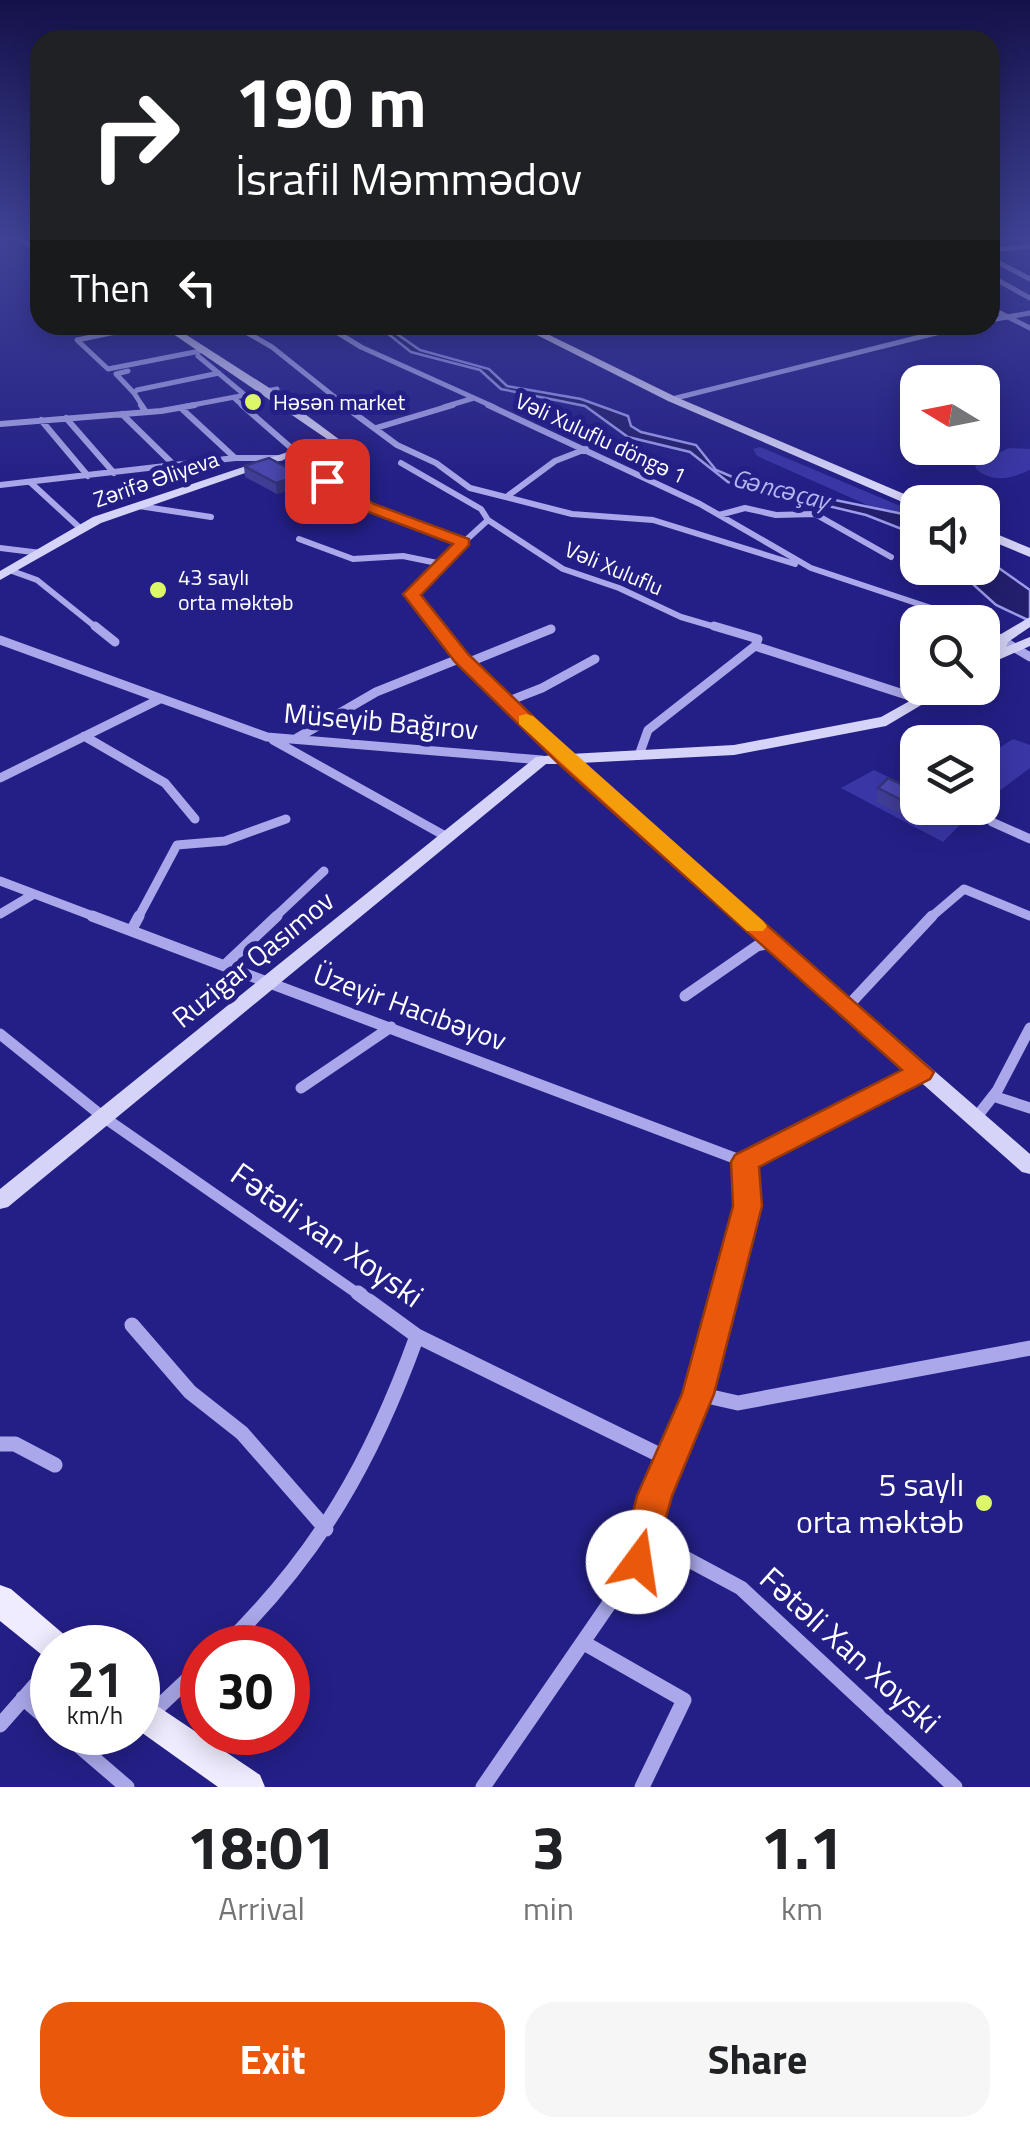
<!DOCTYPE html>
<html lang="en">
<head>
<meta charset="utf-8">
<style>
  :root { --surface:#fff; --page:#f6f6f6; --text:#202124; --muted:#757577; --accent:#ea580c }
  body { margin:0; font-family:"Titillium Web",sans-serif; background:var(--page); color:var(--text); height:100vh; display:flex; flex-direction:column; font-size:38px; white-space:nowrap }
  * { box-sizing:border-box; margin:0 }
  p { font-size:32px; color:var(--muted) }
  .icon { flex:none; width:55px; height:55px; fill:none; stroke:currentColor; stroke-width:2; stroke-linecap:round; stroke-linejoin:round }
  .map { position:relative; height:1787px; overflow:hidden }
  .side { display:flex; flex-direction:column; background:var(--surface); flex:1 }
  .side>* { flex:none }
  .top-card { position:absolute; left:30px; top:30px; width:970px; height:305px; border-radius:30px; box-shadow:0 5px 25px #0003; background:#202124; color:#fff; overflow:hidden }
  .needle { width:65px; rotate:280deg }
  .buttons { position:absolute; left:900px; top:365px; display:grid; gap:20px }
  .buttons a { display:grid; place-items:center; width:100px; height:100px; border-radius:20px; background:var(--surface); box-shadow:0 5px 25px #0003; font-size:50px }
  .speed { position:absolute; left:30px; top:1625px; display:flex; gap:20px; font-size:50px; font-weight:700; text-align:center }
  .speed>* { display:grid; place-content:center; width:130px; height:130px; border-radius:50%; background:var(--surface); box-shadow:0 5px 25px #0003; line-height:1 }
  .speed small { font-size:25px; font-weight:400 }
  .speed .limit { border:15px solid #d22; background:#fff; color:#111 }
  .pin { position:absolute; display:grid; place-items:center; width:85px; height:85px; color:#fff; margin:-42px; border-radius:20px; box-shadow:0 5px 15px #0006 }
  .me { position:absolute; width:110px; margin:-55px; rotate:14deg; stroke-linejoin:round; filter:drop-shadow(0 0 8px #0008) }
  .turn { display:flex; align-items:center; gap:35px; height:210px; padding:0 40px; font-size:45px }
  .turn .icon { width:130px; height:130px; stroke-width:2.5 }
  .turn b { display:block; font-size:70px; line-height:85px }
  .then { display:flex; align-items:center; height:95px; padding:0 40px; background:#0003; gap:20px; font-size:38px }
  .eta { display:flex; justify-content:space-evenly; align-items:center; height:170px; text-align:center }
  .eta b { font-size:60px; font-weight:700; line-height:70px }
  .primary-button { display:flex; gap:20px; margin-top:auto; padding:20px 40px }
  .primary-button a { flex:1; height:115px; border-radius:30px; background:var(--accent); color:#fff; font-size:40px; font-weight:700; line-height:115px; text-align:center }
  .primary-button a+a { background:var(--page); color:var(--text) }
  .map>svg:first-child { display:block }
</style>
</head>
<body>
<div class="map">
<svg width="1030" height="1787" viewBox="0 0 1030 1787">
  <rect width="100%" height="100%" fill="#241f86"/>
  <path fill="#3a36a6" d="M760,447L917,513V527L757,456L753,449Z
    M1009,448L1030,449V470C1011,479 993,483 976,469L975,464Z
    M1013,739L1030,745V768L983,803V758Z
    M874,770L917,791L918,808H952L969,816L943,842L841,788Z"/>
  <path fill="#231f6d" stroke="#9d9cec" stroke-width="2.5" d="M377,325H384L420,350L489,369L507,386L581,399L628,416L631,426L641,432L696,445L716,470L742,481L908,515L917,520V535L866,515L728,482L690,452L628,437L585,406L501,389L480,370L411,352Z
    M983,557L1030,590V621L996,605L955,568H982Z"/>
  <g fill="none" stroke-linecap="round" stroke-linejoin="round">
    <path stroke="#aaa8ea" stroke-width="5" d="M990,250L1030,246
      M990,258L1030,279
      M990,276L1030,298
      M990,308L1030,328
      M990,320L1030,313
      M234,325L272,347L347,407
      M325,325L361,347L494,407
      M170,328L140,327L77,340L108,369L205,350
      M535,332L567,325
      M198,356L246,396
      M128,371L116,374L134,393
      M234,398L244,407
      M672,399L968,325
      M143,407L134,393L137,390L219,373
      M182,407L277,389
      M444,407L474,398"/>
    <path stroke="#aaa8ea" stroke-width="6" d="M141,405L146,412
      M242,405L297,453
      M343,405L397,445L436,463L470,488L572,514L653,520L795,564
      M488,405L700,504L811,568L973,622
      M181,408L235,458
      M122,414L175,466
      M66,418L114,473
      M41,420L88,476
      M0,424L161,411L195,405
      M376,428L453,405
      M401,463L481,509L488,520
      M30,482L80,528
      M0,485L235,458H281
      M509,495L555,461L586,449
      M139,506L211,517
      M719,515L745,508L776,515L815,514L891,557
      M299,539L353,559L403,556L442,564
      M464,542L488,520L563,569L619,588L681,617L722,629
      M0,548L41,553
      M12,571L37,580L98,629"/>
    <path stroke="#aaa8ea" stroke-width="9" d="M95,626L115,642
      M714,626L758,639L755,646L922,700
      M982,628L1030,657
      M0,640L267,737L542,760
      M467,663L551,629
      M506,702L542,688L595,659
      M84,736L165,783L195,819
      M297,738L376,692L461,658
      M273,740L447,837
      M639,755L648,730L755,646
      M0,778L160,699
      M992,822L1030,839
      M0,881L98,918
      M0,914L34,894
      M138,918L177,845L225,841L286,819
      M274,918L324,871
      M930,918L964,889L1030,916"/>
    <path stroke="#aaa8ea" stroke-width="11" d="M92,916L745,1162
      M131,931L139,916
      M224,966L277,916
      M685,996L757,946L774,942
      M847,1007L932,916
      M0,1034L102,1116L361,1296
      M301,1088L391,1027
      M993,1096L1030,1108
      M975,1119L997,1091L1030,1028
      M745,1162L921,1072
      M724,1296L748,1206L745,1162"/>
    <path stroke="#aaa8ea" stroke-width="15" d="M132,1325L190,1392L242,1433L326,1529
      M417,1336L672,1461
      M698,1394L738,1403L1030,1348
      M0,1444H15L55,1465
      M646,1537L741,1588L955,1787
      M584,1643L684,1700L642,1787
      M223,1648C319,1554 372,1461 417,1336L358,1293
      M23,1698L52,1723
      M152,1713L202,1666
      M0,1725L52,1666
      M63,1732L127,1787
      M483,1787L638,1562L655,1496L698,1394L725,1293"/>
    <path fill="#d5d4f8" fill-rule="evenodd" d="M11,236H20L40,248V254Z
      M160,325H171L271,389L340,440L101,523L0,580V571L93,517L327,439Z
      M517,325H529L676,397L923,502H918V507H914L668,401Z
      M333,446L339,449L333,480C374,509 421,523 468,539V545L419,594L466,655L570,754L734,745L881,717L933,688H950L886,726L734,755L580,763L1030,1154V1174L1022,1172L562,764H546L8,1207L0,1209V1189L536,757L553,755L456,661L405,594L456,543L371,512L323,483L327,449Z
      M982,528L1030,548V557L982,537Z
      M1030,617V627L1008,642L1006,647L1030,637V646L982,667V657L991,653L996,637Z"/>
    <path fill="#eeecfe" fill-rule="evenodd" d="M0,1585L11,1589L67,1637L72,1648H52V1663L0,1621Z
      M138,1693L260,1775L265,1787H218L138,1730Z"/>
  </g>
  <path fill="#403d96" d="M244,466L301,475L302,485L277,494L245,477Z
    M878,788L941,818L926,827L876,802Z"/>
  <path fill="#34327a" d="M301,475L302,485L277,494L276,483Z
    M939,808H943L941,818L926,827L929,814Z"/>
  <path fill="#4b47af" stroke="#34327a" stroke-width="2.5" d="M269,458L301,475L276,483L244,466Z
    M888,778L918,792V808H939L929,814L878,788Z"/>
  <linearGradient id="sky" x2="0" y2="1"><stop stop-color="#14114a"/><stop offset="0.49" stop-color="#3f4295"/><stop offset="1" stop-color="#3f4295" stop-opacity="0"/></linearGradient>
  <rect width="1030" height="486" fill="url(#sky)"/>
  <path fill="#ea580c" stroke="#983908" stroke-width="2.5" d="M322,478H333L374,504L469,539V545L421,595L468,654L572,754L934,1072L930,1079L759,1167L762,1206L714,1394L672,1496L650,1574L638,1579L626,1574L620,1562L637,1496L682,1394L733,1206L731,1162L735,1155L902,1070L558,763L455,662L403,594L453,544L363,510L322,484Z"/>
  <path fill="#f59e0b" d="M526,714L533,716L763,921L767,926L763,931H747L519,724V716Z"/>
  <g fill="#dcf868" stroke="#241f86" stroke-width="4">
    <circle cx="253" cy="402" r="10"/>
    <circle cx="158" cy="590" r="10"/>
    <circle cx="984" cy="1503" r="10"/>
  </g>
  <g text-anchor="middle" stroke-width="10" stroke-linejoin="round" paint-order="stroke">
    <g font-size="22" fill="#fff" stroke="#241f86" text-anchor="start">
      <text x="273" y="410">Həsən market</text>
      <text x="178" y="585">43 saylı<tspan x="178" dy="25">orta məktəb</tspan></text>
    </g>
    <g font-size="22" fill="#fff" stroke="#241f86">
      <text transform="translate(601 438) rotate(25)" y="8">Vəli Xuluflu döngə 1</text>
      <text transform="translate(156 479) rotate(-19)" y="8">Zərifə Əliyeva</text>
      <text transform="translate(614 568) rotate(23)" y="8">Vəli Xuluflu</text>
    </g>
    <g font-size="25" font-style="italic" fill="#b5b4f2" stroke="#241f86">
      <text transform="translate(781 489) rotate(14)" y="9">Gəncəçay</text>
    </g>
    <g font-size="28" fill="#fff" stroke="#241f86">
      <text transform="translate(381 721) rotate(5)" y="10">Müseyib Bağırov</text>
      <text transform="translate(253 959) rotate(-39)" y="10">Ruzigar Qasımov</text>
      <text transform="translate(410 1007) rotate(20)" y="10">Üzeyir Hacıbəyov</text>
    </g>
    <g font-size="32" fill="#fff" stroke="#241f86">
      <text transform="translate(327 1235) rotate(35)" y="11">Fətəli xan Xoyski</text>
      <text transform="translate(850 1650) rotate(42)" y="11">Fətəli Xan Xoyski</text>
    </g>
    <g font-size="32" fill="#fff" stroke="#241f86" text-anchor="end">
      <text x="964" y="1496">5 saylı<tspan x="964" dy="37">orta məktəb</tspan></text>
    </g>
  </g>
</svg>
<div class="buttons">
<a><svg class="needle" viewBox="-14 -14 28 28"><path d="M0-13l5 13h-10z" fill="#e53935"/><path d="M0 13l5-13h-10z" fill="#757577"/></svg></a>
<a><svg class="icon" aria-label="sound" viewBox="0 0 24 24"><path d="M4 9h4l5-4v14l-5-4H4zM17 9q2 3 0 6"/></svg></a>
<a><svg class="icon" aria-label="search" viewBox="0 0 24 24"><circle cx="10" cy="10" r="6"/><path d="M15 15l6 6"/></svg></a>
<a><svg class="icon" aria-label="layers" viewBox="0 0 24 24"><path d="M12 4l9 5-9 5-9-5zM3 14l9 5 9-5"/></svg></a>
</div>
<div class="speed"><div>21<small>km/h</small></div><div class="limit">30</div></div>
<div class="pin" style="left:327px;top:481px;background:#d93025"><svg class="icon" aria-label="arrive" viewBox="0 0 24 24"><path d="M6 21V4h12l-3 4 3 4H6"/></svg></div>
<svg class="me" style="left:638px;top:1562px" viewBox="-20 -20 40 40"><circle r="19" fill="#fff"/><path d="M0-13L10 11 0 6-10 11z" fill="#ea580c"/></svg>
<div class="top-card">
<div class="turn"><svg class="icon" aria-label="right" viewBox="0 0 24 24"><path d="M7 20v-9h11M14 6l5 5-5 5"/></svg><div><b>190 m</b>İsrafil Məmmədov</div></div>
<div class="then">Then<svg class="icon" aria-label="left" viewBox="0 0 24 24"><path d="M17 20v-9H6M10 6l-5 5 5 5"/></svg></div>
</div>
</div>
<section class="side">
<div class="eta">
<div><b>18:01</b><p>Arrival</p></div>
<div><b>3</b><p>min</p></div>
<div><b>1.1</b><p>km</p></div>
</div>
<div class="primary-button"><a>Exit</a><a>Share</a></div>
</section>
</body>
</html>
